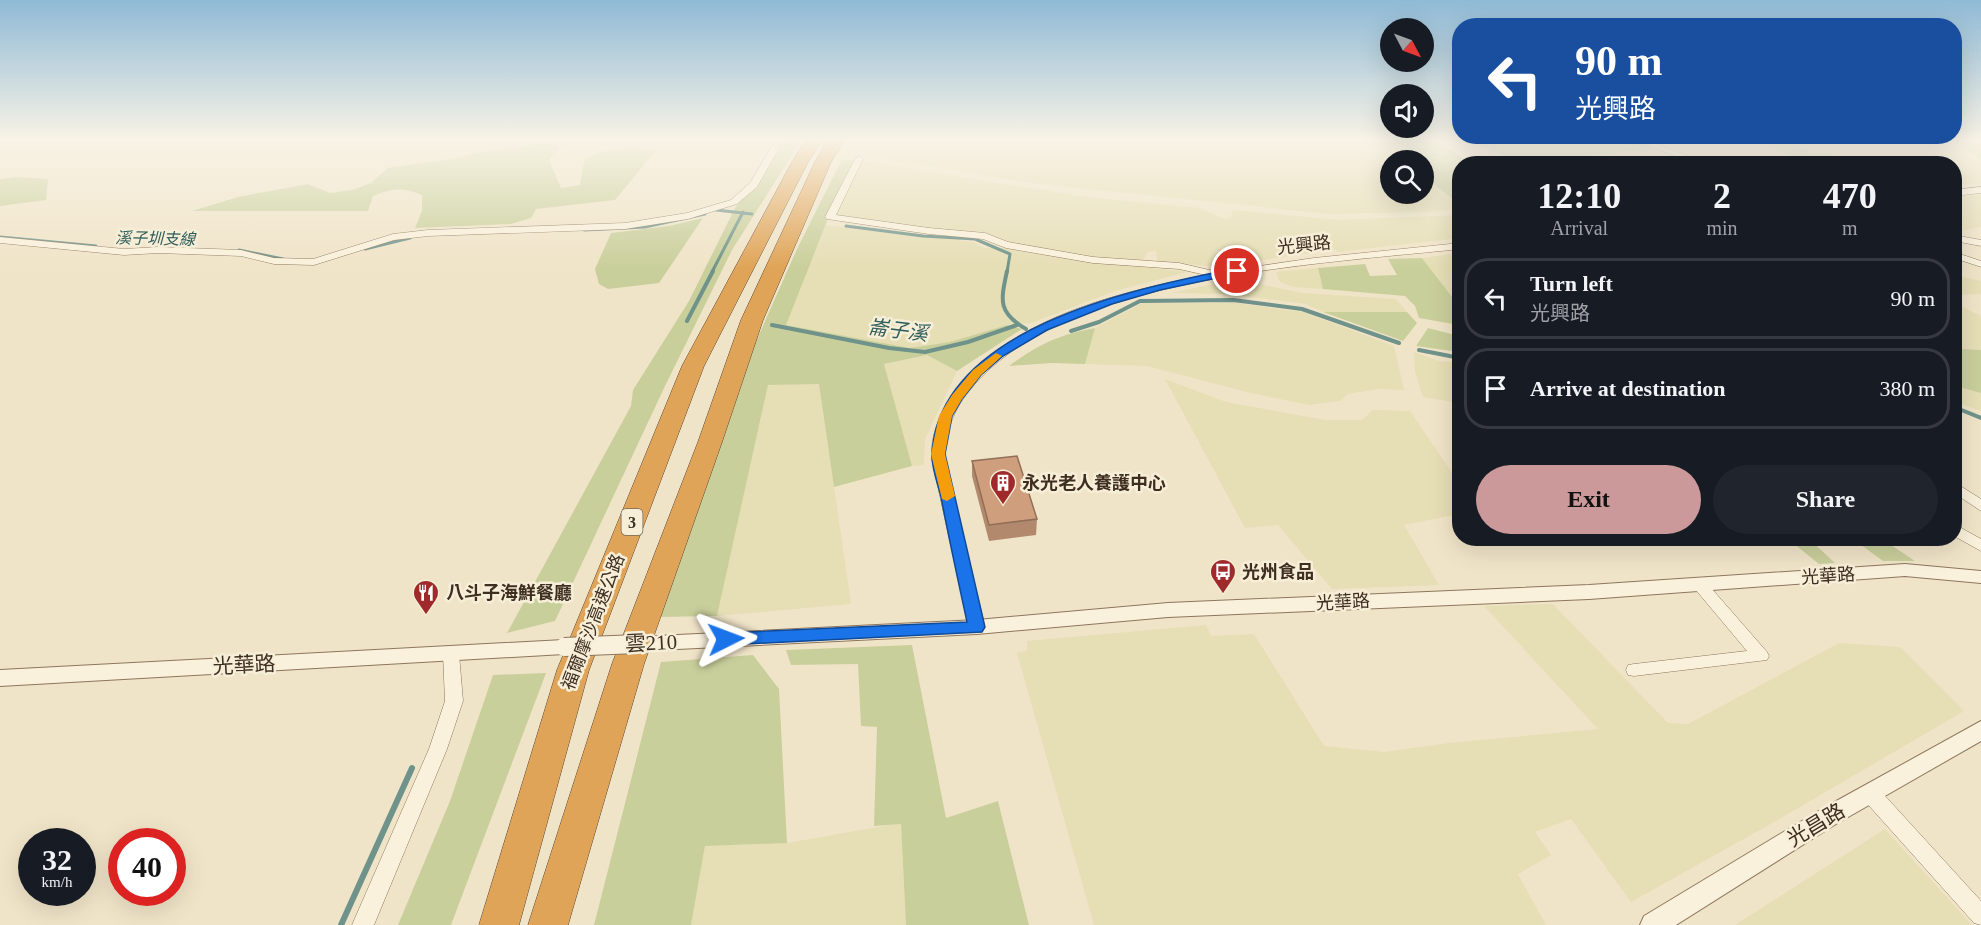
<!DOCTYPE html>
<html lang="en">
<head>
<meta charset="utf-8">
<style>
  :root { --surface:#171b24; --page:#20242c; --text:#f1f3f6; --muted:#9ea1a6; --line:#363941; --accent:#cc999b }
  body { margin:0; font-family:"Times New Roman","Noto Sans TC",serif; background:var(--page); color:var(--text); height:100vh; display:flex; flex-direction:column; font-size:22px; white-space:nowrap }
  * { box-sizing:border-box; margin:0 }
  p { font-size:20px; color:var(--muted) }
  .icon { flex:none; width:33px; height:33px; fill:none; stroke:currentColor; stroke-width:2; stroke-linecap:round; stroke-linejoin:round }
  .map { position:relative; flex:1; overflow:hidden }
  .sheet { position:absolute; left:1452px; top:156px; width:510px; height:390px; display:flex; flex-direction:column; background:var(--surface); border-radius:24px; box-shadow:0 6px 24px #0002 }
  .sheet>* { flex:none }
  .guide { position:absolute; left:1452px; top:18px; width:510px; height:126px; border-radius:24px; box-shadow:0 6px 24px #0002; background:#1a4fa0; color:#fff; overflow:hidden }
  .needle { width:39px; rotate:131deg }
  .buttons { position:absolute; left:1380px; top:18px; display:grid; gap:12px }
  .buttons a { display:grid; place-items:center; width:54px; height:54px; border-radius:50%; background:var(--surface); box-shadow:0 6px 24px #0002; font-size:30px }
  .speed { position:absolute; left:18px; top:828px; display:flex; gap:12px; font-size:30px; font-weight:700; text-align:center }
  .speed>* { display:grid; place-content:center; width:78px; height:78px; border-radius:50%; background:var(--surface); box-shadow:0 6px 24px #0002; line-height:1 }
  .speed small { font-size:15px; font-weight:400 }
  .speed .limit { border:9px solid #d22; background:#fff; color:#111 }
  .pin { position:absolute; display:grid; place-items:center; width:51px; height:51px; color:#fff; margin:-26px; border:3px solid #fff; border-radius:50%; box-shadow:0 2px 6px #0007 }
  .me { position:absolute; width:66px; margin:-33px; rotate:87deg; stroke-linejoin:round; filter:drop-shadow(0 0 4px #0008) }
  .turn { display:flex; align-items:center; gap:21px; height:126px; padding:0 24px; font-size:27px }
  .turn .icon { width:78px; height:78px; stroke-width:2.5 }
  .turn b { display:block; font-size:42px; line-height:51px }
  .eta { display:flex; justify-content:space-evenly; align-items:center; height:102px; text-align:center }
  .eta b { font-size:36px; font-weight:700; line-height:42px }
  .button { display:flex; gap:12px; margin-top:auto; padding:12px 24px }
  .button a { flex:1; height:69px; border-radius:36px; background:var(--accent); color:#111; font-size:24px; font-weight:700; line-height:69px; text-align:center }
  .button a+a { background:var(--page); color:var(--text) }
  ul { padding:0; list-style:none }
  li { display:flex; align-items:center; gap:18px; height:81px; margin:0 12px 9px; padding:0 12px; border:3px solid var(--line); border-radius:24px }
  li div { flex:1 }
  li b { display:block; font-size:22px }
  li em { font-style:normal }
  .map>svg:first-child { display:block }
</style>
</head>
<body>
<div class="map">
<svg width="1981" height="925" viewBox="0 0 1981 925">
  <rect width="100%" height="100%" fill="#f0e4c8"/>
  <path fill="#e6deb5" d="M917,139H1393L1408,149L1404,160H1390V194H1424V175L1459,204V209L1425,212L1329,214L1038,184L869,156L873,144Z
    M1737,139H1756L1805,163H1713L1668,147Z
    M1780,139H1944L1981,159V184L1955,185L1954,164L1846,163L1829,154L1814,155Z
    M1656,148L1696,163L1550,164L1545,160Z
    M862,161L1086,197L1200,208L1224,219L1230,218L1233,210L1339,220L1459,215L1460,238L1338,252L1318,236L1308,237L1311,253L1217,267L1157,261L1156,251L1148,252L1143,260L1092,257L1013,244L981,232L921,228L832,215Z
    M1981,195V227L1955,232V197Z
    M825,225L974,242L984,248H1006L1094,262L1187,272L1115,291L1031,323L1007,325L950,342L910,348L785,325Z
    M1459,253V306L1422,258Z
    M1318,268L1323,289L1293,287L1280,282L1276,272Z
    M1954,275L1981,281V294L1955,295Z
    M1236,279L1302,293L1396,299L1407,312H1323L1306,304L1228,294L1171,293Z
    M1142,303H1235L1303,312L1394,346L1404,390L1378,389L1348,394L1340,401L1309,405L1251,393L1147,366L1085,364L1095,328Z
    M1954,303L1981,316V350L1963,349L1955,343Z
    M1414,352L1439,361L1459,363V403L1423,397L1415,371Z
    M927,355L957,371L925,439L924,465L912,466L884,364Z
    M1165,379L1226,402L1325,420H1362L1373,410L1410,411L1459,483V514L1404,525L1439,585L1332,589L1278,525L1245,528Z
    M819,383L851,604L717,616L768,385Z
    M1954,386L1981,393V411L1955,402Z
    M1553,604L1668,723L1688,724L1839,643L1900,647L1964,711L1776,821L1631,902L1571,819L1535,832L1551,855L1518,874L1546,925H1094L1017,653L1027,651V641L1206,625L1211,636L1254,634L1324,746L1384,752L1449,743L1598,729L1484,606Z
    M901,823L906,925H691L705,846L787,843Z
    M1885,829L1972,925H1735L1738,923Z"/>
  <path fill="#c9cf9b" d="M783,139H802L732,250L665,386L555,621L507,633L631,406L633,390L689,301L734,210Z
    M1393,139H1629L1656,148L1546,160L1550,163H1513L1494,151L1464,139L1438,143L1471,163L1460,164L1459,204L1424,176V160H1404L1394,153L1407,149Z
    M1756,139H1780L1814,155L1829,154L1846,163H1805Z
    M1944,139H1981V159L1976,156Z
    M551,142L562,146L549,160L561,188L580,185L584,161C605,144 631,149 657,149L615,200L536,209L531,218L511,224L415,228L422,211V195C402,187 392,188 373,196L368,211H192L238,197L308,184L330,193L352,190L371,183L388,168L451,159L490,150Z
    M842,159L855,161L827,221L786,325L910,348L950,342L1007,325L1022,329L957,371L927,355L884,364L912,466L834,487L819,384L768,385L717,616L658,617L747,362L797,249Z
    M16,177L48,179L46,200L0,206V179Z
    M703,218L659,283L608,289L599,284L595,269L611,233L669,226Z
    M1422,258L1459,306V325L1419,318L1415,306L1405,296L1323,289L1318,268L1365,264L1370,276L1397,275L1388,259Z
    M1323,312H1407L1417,323L1403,341Z
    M1095,328L1085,364L1052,363L1009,366C1039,344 1058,335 1095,328Z
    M1428,328L1459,336V352L1416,346Z
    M1955,343L1963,349L1981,350V393L1955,386Z
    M1788,539H1809L1835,563L1819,564Z
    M1853,539H1882L1915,561H1883Z
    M912,645L946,818L998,801L1029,925H906L901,824L874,826L877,727L861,726L858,664L791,665L786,650Z
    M753,655L779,689L787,843L705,846L691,925H594L661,662Z
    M546,673L451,925H398L450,801L493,675Z"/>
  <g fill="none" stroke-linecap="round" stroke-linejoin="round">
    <path stroke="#6f938a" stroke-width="3" d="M716,210L752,214
      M846,226L923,236L975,239L1010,254L1007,272
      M584,230L645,227L705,214
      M0,237L96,246
      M365,249L410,238
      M239,250L283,259
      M712,272L743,212"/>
    <path stroke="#6f938a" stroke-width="4" d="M1007,271C1001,300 997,312 1026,329
      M687,321L713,271
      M772,325L889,348L925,352L968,342L1017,325
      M1071,331L1099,322L1140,301L1233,300L1302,309L1399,343
      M1419,350L1460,358
      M1954,407L1981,418"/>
    <path stroke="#6f938a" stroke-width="6" d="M341,925L412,768"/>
    <defs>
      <path id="minor" d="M1633,139H1644L1708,164H1695Z
        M772,146L779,148L757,187L737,204L688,219L625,229L428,236L394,240L314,265L274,264L241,256L158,253L124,255L0,243V237L124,249L158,247L241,250L274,258L313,259L393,234L428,230L625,223L687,213L731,200L750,183Z
        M859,156L863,159L836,215L929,228L985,233L1008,242L1093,257L1179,263L1218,272L1314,258L1460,243V249C1322,264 1060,275 969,391C952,412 942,439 946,466L985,627L983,631L977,633L971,631L969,627L932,460C930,437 939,415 952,396C1007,318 1117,293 1206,275L1179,269L1093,263L1006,248L983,239L929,234L827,219L825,217L855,159Z
        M1981,187V193L1954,196V190Z
        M1954,235L1981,240V246L1954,241Z
        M1954,252L1981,261V267L1954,258Z
        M1954,482L1981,499V511L1954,493Z
        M1954,524L1981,539V551L1954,536Z
        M1700,580L1705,581L1767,652L1769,656L1767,660L1634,676L1628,675L1626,670L1628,665L1634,664L1747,651L1695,589L1692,585L1695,581Z
        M451,648L457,650L459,654L463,701L447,749L374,925H352L429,749L445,701L443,654L445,650Z
        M1870,785L1877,787L1981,901V925L1974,923L1863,799L1861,793L1863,787Z"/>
      <path id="tertiary" d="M1905,564L1981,571V583L1905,576L1589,599L1168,617L977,634L637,651L630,649L627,644L630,639L637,637L977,620L1168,603L1589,585Z
        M564,640L571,642L574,647L571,652L564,654L0,686V670Z
        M1981,721V741L1836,824L1676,925H1640L1644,916L1820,810Z"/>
      <path id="motorway" d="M807,139H823L808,162L704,366L589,670L519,925H479L557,670L682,366L792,162Z
        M829,139H845L831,162L763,320L722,442L644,664L568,925H528L612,664L698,442L741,320L815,162Z"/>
    </defs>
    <use href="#minor" stroke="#8d765c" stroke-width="1"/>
    <use href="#tertiary" stroke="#8d765c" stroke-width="2"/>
    <use href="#motorway" stroke="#5b4430" stroke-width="1"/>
    <use href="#minor" fill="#faf1dc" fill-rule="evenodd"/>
    <use href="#tertiary" fill="#faf1dc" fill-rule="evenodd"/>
    <use href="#motorway" fill="#e0a458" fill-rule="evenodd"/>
    <defs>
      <path id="tertiary-bridge" d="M564,647L637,644"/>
    </defs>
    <use href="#tertiary-bridge" stroke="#8d765c" stroke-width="20" stroke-linecap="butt"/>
    <use href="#tertiary-bridge" stroke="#faf1dc" stroke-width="18"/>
  </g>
  <path fill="#b2896c" d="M972,461L1037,519L1036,535L989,541L972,476Z"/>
  <path fill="#cf9f7d" stroke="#916f58" stroke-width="1.5" d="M1017,456L1037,519L989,525L972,461Z"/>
  <linearGradient id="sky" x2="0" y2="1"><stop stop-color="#8fbad6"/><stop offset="0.52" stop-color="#f8f3e6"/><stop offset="1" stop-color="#f8f3e6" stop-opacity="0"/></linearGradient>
  <rect width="1981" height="268" fill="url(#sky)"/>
  <path fill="#1a73e8" stroke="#114b97" stroke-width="1.5" d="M1237,268L1241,269V273L1160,290L1112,304L1047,330L1003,356L981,375L962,399L952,416L945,454L985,627L982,632L726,645L720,643L718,639L720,635L726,633L967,622C958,580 949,539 941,497C938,484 931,467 932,453C940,326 1139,288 1237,268Z"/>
  <path fill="#f59e0b" d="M996,353L1002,356L981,375L962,399L952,416L945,454L955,496L947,501L942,499L931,454L939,416L952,395L973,370Z"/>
  <defs>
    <symbol id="building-pin" viewBox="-11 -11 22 30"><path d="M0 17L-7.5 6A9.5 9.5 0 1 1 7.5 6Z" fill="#9e2a2b" stroke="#f7eed8"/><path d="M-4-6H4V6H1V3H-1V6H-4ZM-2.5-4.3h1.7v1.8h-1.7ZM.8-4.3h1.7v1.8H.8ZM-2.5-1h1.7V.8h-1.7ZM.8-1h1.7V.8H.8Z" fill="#fff"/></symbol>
    <symbol id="bus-pin" viewBox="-11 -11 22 30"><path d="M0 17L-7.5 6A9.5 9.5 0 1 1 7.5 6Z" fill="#9e2a2b" stroke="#f7eed8"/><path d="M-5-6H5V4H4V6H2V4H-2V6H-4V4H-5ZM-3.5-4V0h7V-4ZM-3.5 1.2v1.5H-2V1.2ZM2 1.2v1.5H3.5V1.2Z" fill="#fff"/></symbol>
    <symbol id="restaurant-pin" viewBox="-11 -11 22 30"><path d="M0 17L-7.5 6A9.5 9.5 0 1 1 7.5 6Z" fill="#9e2a2b" stroke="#f7eed8"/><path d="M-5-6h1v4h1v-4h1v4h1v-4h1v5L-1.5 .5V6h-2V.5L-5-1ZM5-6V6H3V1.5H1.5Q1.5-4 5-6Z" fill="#fff"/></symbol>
  </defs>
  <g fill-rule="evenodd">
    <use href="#building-pin" x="988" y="468" width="30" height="40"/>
    <use href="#bus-pin" x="1208" y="557" width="30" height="40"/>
    <use href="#restaurant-pin" x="411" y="578" width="30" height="40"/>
  </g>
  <g text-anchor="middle" stroke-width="5" stroke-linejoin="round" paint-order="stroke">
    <g font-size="16" font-style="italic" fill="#2f5d5a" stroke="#f7eed8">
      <text transform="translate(155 238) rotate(1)" y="6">溪子圳支線</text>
    </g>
    <rect fill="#f7eed8" stroke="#756857" stroke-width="1.5" x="621.5" y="509" width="21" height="26" rx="4.5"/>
    <g font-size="16" font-weight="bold" fill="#3d2e20">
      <text x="632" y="528">3</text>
    </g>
    <g font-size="18" fill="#3d2e20" stroke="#f7eed8">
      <text transform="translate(1304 245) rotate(-6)" y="6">光興路</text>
      <text transform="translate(1828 576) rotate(-4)" y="6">光華路</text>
      <text transform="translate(1343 602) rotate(-3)" y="6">光華路</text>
      <text transform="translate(593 622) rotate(-69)" y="6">福爾摩沙高速公路</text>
    </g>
    <g font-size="18" font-weight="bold" fill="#3d2e20" stroke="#f7eed8" text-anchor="start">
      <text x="1022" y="489">永光老人養護中心</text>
      <text x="1242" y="578">光州食品</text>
      <text x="446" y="599">八斗子海鮮餐廳</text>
    </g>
    <g font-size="20" font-style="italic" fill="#2f5d5a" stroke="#f7eed8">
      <text transform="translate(898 330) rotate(7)" y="7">崙子溪</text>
    </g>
    <g font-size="21" fill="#3d2e20" stroke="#f7eed8">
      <text transform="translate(651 643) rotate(-3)" y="7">雲210</text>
      <text transform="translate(244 665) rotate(-3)" y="7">光華路</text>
      <text transform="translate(1816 825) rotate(-31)" y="7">光昌路</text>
    </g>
  </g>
</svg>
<div class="buttons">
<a><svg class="needle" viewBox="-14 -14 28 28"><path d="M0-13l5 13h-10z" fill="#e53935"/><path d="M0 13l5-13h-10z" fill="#9ea1a6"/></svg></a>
<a><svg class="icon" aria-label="sound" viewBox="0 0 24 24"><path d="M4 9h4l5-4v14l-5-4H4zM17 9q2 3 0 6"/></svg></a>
<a><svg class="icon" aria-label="search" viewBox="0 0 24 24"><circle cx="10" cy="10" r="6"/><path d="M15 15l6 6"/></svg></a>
</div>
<div class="speed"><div>32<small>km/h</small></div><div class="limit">40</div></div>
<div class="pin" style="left:1237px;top:271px;background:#d93025"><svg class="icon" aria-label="arrive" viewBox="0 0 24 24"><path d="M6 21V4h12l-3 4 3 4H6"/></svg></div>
<svg class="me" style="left:726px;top:639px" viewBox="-20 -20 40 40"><path d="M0-17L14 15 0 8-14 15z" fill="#1a73e8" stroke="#fff" stroke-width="4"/></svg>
<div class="guide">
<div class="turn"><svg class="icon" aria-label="left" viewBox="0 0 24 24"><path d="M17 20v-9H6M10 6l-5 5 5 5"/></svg><div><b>90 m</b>光興路</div></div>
</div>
<section class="sheet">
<div class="eta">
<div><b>12:10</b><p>Arrival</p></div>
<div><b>2</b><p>min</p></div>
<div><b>470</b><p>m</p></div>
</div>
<ul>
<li><svg class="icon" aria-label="left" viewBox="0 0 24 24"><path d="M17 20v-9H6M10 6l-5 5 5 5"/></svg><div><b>Turn left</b><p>光興路</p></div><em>90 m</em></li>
<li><svg class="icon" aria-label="arrive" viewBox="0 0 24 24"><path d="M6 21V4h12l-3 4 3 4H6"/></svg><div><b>Arrive at destination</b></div><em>380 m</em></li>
</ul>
<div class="button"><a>Exit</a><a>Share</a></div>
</section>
</div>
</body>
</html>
